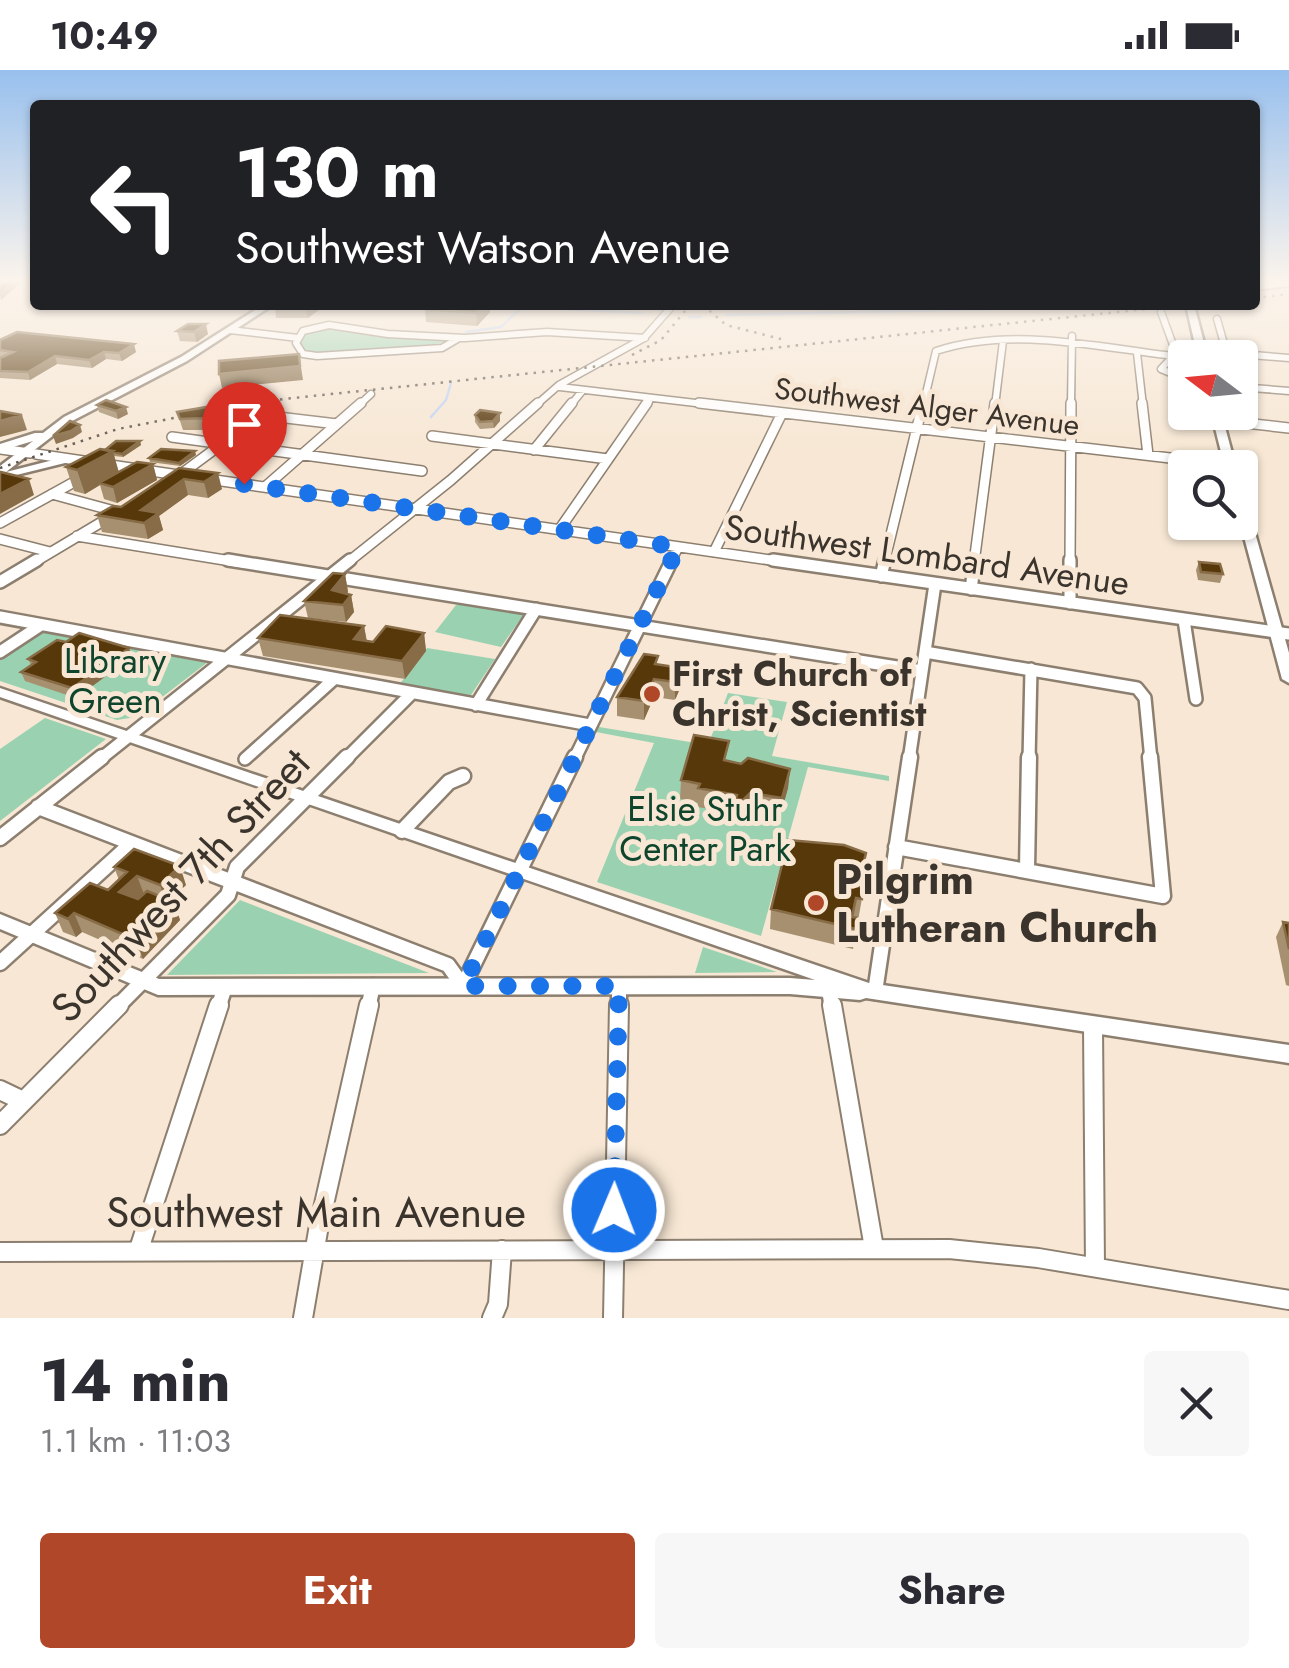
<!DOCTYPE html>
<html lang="en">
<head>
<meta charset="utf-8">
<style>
  :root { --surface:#fff; --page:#f7f7f7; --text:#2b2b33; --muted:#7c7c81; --accent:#b04728 }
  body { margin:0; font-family:Jost,sans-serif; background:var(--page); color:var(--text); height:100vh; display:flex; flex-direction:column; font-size:38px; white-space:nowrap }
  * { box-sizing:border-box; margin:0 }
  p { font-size:32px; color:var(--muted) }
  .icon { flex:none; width:55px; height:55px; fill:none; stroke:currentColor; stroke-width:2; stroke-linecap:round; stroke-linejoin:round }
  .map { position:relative; height:1248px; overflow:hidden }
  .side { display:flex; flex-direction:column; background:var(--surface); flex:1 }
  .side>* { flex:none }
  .top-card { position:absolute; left:30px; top:30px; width:1230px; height:210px; border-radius:10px; box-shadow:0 2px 8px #0004; background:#202124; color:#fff; overflow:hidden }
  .needle { width:65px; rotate:286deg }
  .controls { position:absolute; left:1168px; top:270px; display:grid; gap:20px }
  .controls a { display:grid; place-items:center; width:90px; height:90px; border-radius:10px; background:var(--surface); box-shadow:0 2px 8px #0004; font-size:50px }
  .pin { position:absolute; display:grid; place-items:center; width:85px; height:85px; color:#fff; margin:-102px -42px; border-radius:50% 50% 50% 0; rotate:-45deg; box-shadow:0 0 10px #0007 }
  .pin .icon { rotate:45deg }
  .me { position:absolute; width:110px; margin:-55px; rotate:1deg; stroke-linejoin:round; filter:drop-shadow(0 0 8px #0008) }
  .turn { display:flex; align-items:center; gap:35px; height:210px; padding:0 40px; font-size:45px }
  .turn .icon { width:130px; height:130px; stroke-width:2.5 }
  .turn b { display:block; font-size:70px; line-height:85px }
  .round { display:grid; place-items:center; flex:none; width:105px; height:105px; border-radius:10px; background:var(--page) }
  .head { display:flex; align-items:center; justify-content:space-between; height:170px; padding:0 40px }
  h1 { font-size:60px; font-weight:700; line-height:75px }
  .button { display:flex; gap:20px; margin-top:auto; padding:20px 40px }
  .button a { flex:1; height:115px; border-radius:10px; background:var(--accent); color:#fff; font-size:40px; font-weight:700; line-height:115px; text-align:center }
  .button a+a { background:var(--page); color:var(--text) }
  .status { display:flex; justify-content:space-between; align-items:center; height:70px; padding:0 50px; background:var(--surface); direction:ltr }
  .status svg { height:28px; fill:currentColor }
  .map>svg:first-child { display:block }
</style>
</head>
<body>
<div class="status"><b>10:49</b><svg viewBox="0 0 49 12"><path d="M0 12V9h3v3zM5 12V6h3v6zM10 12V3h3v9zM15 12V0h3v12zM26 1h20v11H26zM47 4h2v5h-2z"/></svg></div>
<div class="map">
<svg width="1289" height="1248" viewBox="0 0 1289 1248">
  <rect width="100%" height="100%" fill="#f7e7d4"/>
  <path fill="#9ad2b1" d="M326,257L445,269L447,272L409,279L312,285L298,278L299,267L305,262Z
    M463,533L523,543L524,544L501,577L435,562L456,535Z
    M43,562L208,592L136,647L117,650L0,611V590Z
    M427,578L495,589L469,628L399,615Z
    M728,623L787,632L772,686L889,706V711L808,697L761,866L597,812L654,673L596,662L599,657L708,675Z
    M45,648L106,669L0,751V679Z
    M240,830L429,903L167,905Z
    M703,877L777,902L695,903Z"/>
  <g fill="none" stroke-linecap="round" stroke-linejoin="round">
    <path stroke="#c0d2f6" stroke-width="2.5" d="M522,237L642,243
      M726,245L1089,237
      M689,247H701
      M466,262L501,257L524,235
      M431,347L446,330L451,313"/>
    <defs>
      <path id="minor-far4" d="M1161,242L1176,283L1161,299L1185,309
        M1217,249L1228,288
        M230,260L298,268
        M459,268L442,278L317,286L303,284L296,273L303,261L329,255L388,264L465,268L547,262L645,268
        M1137,283L1143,336
        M1227,283L1289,288
        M1240,301L1251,308L1255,318
        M560,317L721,336
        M1240,317L1289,321
        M358,336L371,324
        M535,336L559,315L644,268L673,235
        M570,336L583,320
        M646,336L651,328
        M923,336L936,281C1011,256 1097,277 1173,286
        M995,336L1003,271
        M1071,336L1072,266"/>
      <path id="minor-far3" d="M699,333L1230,395
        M1142,333L1148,385
        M1218,350L1289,358
        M432,366L608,389
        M172,367L422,401
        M0,379L30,383
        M534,380L572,333
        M36,384L185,406
        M177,407L261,345L337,354
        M208,409L791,493
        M265,417L361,333
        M52,424L118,442
        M0,453L85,406
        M559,460L647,333
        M77,466L243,493
        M0,469L50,482
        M714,482L782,343
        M33,493L110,447
        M347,493L451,410L538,333
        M670,493L678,477
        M884,493L923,333
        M974,493L995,333
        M1070,493L1071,333"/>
      <path id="minor-far2" d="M228,490L922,601
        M773,490L1289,564
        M881,506L885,490
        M0,512L37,490
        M971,519L975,490
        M1070,533V490
        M0,547L590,655
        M1184,550L1196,629
        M0,582L41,555
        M925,582L1137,618L1145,628L1151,690
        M476,635L536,539
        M245,689L334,609
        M99,690L350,490
        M345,690L412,623
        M574,690L672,490
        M909,690L935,514
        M1029,690L1031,599"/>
      <path id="minor-far1" d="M38,737L448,895L463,916L575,687
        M402,761L449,712L463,706
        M0,768L102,687
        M896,777L1163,826L1150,687
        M1027,800L1029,687
        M0,893L131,774
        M829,920L832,938
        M875,922L910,687
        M116,938L228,825L237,797L347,687
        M218,938L225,917
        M368,938L373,916
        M619,938V916"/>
      <path id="minor" d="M832,935L874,1178
        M1093,956L1095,1197
        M0,1020L23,1031
        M0,1055L119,935
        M139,1179L219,935
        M0,1182L949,1179L1038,1188L1289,1230
        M303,1248L318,1161L369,935
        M492,1248L498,1234L502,1180
        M613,1248L619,935"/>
      <path id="major" d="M0,210H7L0,214Z
        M263,235H273L187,291L72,351L6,402L65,387L71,390L69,392L0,409V396L33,371L0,381V374L35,363H43L64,347L181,287Z
        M1186,235H1194L1208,288H1198Z
        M1211,342H1221L1236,398H1225Z
        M1240,427L1246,431L1289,583V613L1282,609L1240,452Z
        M0,618L869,913L1289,975V993L866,928L860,930L790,924L158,925L0,859V844L159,909L790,908L815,910L0,627Z"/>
      <path id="highway" d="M1289,210V216L1255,220V214Z"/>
    </defs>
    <use href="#minor-far4" stroke="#8d7f6f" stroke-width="9"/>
    <use href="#minor-far3" stroke="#8d7f6f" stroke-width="12"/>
    <use href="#minor-far2" stroke="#8d7f6f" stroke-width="16"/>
    <use href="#minor-far1" stroke="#8d7f6f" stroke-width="19"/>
    <use href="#minor" stroke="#8d7f6f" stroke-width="22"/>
    <use href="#major" stroke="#8d7f6f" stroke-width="5"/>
    <use href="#highway" stroke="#8d7f6f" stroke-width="4"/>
    <use href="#minor-far4" stroke="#fff" stroke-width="6"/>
    <use href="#minor-far3" stroke="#fff" stroke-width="9"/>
    <use href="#minor-far2" stroke="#fff" stroke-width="11"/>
    <use href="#minor-far1" stroke="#fff" stroke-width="14"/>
    <use href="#minor" stroke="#fff" stroke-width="18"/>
    <use href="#major" fill="#fff" fill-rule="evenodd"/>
    <use href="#highway" fill="#fff" fill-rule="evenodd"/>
    <path stroke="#60584f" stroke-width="2.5" stroke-dasharray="2.5 6" stroke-linecap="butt" d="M1255,228L1289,224
      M703,235L726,255L781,269
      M632,285L661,270L690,235
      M0,398L118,359L255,332L1185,235"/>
  </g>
  <path fill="#a7906f" d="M122,235H170L163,239Z
    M279,235H323L324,236L308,248H276L275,238Z
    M425,239L490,242L477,256L426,252Z
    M188,254L208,264L197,272L180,271L177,261Z
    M0,270L136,282L122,291L106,289L92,298L57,294L30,310L0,308Z
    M97,335L128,344L118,349L99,342Z
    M177,342L213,348L216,360H183Z
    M475,345L500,351L494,358L480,359L475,352Z
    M140,371L141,375L123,387L114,386L119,402L153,394L157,410L117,433L104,429L100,415L85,424L74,421L66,397L105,380Z
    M196,385L180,396L150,392L149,388Z
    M179,398L222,419L208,428L188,425L159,446L163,460L148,469L102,462L97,445L121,437Z
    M1199,492L1223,504L1220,513L1198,510L1196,500Z
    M345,504L348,522L347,524L351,525L354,542L346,552L308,548L304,531Z
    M364,556L367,571L373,572L424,563L426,581L405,609L263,586L258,568Z
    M66,572L129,578L132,587L76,628L25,611L21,602L31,595L28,589Z
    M658,594L681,616L675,630L654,627L644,650L617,646V627Z
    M728,691L790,699L788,718L780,747L748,742L742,749L734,748L735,744L698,737V733L680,729L681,710Z
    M114,797L186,815L170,830L174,832L180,850L143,889L82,862L76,867L63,862L55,843L108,820L119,810Z
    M863,802L859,816L864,817L853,879L770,859L771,839Z
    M1283,852L1289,853V916L1286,915L1276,867Z"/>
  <path fill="#876c47" d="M17,210H24L1,230L0,224Z
    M311,235L324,236L308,248L306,239Z
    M483,235H490V242L477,256L476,243Z
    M206,254L208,264L197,272L194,262Z
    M134,274L136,282L122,291L119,283Z
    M104,282L106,289L92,298L89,290Z
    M299,284L303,310L222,318L219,304Z
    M55,286L57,294L30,310L28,302Z
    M126,337L128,344L118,349L116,341Z
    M500,343V351L494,358L493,351Z
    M22,345L27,360L0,367V351Z
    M80,355L82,362L73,368L56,374L53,366Z
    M140,371L141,375L123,387L122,384Z
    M113,381L119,404L99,413L100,415L85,424L77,400Z
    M195,381L196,385L180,396L179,393Z
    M153,394L157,410L117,433L113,417Z
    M218,403L222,419L208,428L204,412Z
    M29,409L34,425L0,444V424Z
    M184,409L188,425L159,446L163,460L148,469L141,440Z
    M345,504L348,522L338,534L332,520Z
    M351,525L354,542L346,552L343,535Z
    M364,556L367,574L354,569Z
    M424,563L426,581L405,609L402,591Z
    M129,578L132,587L76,628L72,618Z
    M681,598V616L675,630V612Z
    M654,609V627L644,650V631Z
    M790,699L788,718L780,747L782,728Z
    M750,723L748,742L742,749L743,730Z
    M180,796L186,815L166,833L160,815Z
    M137,806L144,824L126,840L119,822Z
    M174,832L180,850L143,889L136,870Z
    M74,843L82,862L76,867L68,849Z"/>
  <path fill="#57380a" stroke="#876c47" stroke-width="2.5" d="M8,210H17L0,224V213Z
    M279,235H311L306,239L275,238Z
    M429,235H483L476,243L425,239Z
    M188,254H206L194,262L177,261Z
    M17,262L134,274L119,283L104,282L89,290L55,286L28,302L0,301V288L13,282L0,280V270Z
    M299,284L300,296L219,304V291Z
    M106,330L126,337L116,341L97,335Z
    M207,337L213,348L180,349L177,342Z
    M480,340L500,343L493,351L480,352L475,345Z
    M0,341L22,345L0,351Z
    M70,351L80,355L71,361L53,366Z
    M116,371H140L122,384L105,380Z
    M100,379L113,381L77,400L66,397Z
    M161,379L195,381L179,393L149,388Z
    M137,392L153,394L113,417L99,413Z
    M179,398L218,403L204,412L184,409L141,440L159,443L144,453L97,445L113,436L121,437Z
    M0,402H1L29,409L0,424Z
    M1199,492L1220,494L1223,504L1201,502Z
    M333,503L345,504L332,520L351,525L343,535L304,531Z
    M280,545L364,556L354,569L373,572L386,556L424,563L402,591L258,568Z
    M79,563L129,578L72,618L21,602L36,592L28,589L57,570L66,572Z
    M644,584L658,586L655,594L681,598L675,612L654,609L644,631L617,627Z
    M694,665L729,671L724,690L741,694L748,688L790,699L782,728L750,723L743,730L736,729L737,725L698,718L700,714L681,710Z
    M788,770L844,775L866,783L858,816L864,817L862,829L856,828L852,847L858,848L856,859L771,839Z
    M134,779L180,796L160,815L137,806L119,822L138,829L147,821L174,832L136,870L74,843L68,849L55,843L90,813L108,820L127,802L114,797Z
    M1283,852L1289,853V879Z"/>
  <linearGradient id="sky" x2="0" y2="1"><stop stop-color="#98c0ee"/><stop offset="0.55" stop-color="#fbf4ec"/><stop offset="1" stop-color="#fbf4ec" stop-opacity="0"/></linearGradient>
  <rect width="1289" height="384" fill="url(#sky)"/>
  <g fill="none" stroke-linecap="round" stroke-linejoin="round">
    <path stroke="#1a73e8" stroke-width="18" stroke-dasharray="0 32.4" d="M244,414L678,477L463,916H619L614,1140"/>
  </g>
  <g fill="#b04728" stroke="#f7e7d4" stroke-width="4">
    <circle cx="652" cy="624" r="10"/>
    <circle cx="816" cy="833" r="10"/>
  </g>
  <g text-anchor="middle" stroke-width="10" stroke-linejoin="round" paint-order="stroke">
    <g font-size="30" fill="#3a342d" stroke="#f7e7d4">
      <text transform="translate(927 337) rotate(7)" y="10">Southwest Alger Avenue</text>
    </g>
    <g font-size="35" fill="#3a342d" stroke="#f7e7d4">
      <text transform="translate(927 485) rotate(8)" y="12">Southwest Lombard Avenue</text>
    </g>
    <g font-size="35" fill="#0e452c" stroke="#f7e7d4">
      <text x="115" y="603">Library<tspan x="115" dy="40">Green</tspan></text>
      <text x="705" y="751">Elsie Stuhr<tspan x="705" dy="40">Center Park</tspan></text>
    </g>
    <g font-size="35" font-weight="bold" fill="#3a342d" stroke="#f7e7d4" text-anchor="start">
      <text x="672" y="616">First Church of<tspan x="672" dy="40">Christ, Scientist</tspan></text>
    </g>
    <g font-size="42" font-weight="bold" fill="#3a342d" stroke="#f7e7d4" text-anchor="start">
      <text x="836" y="824">Pilgrim<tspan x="836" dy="48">Lutheran Church</tspan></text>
    </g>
    <g font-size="42" fill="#3a342d" stroke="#f7e7d4">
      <text transform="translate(180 815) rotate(-47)" y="15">Southwest 7th Street</text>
      <text x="316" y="1157">Southwest Main Avenue</text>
    </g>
  </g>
</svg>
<div class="controls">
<a><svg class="needle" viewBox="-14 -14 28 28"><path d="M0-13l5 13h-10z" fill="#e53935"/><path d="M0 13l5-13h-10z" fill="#7c7c81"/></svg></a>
<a><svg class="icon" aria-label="search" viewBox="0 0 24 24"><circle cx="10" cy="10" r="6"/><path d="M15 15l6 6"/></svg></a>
</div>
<div class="pin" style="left:244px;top:414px;background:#d93025"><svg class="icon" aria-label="arrive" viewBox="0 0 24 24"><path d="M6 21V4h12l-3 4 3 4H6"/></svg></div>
<svg class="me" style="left:614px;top:1140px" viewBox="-20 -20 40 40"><circle r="17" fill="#1a73e8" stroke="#fff" stroke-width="3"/><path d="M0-11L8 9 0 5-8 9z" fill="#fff"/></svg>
<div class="top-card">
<div class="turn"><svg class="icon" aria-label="left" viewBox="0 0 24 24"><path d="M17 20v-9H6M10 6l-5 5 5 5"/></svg><div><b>130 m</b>Southwest Watson Avenue</div></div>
</div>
</div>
<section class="side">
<div class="head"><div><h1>14 min</h1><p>1.1 km · 11:03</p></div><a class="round"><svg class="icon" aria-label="close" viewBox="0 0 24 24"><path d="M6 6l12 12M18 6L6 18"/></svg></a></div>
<div class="button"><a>Exit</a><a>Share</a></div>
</section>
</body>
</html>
